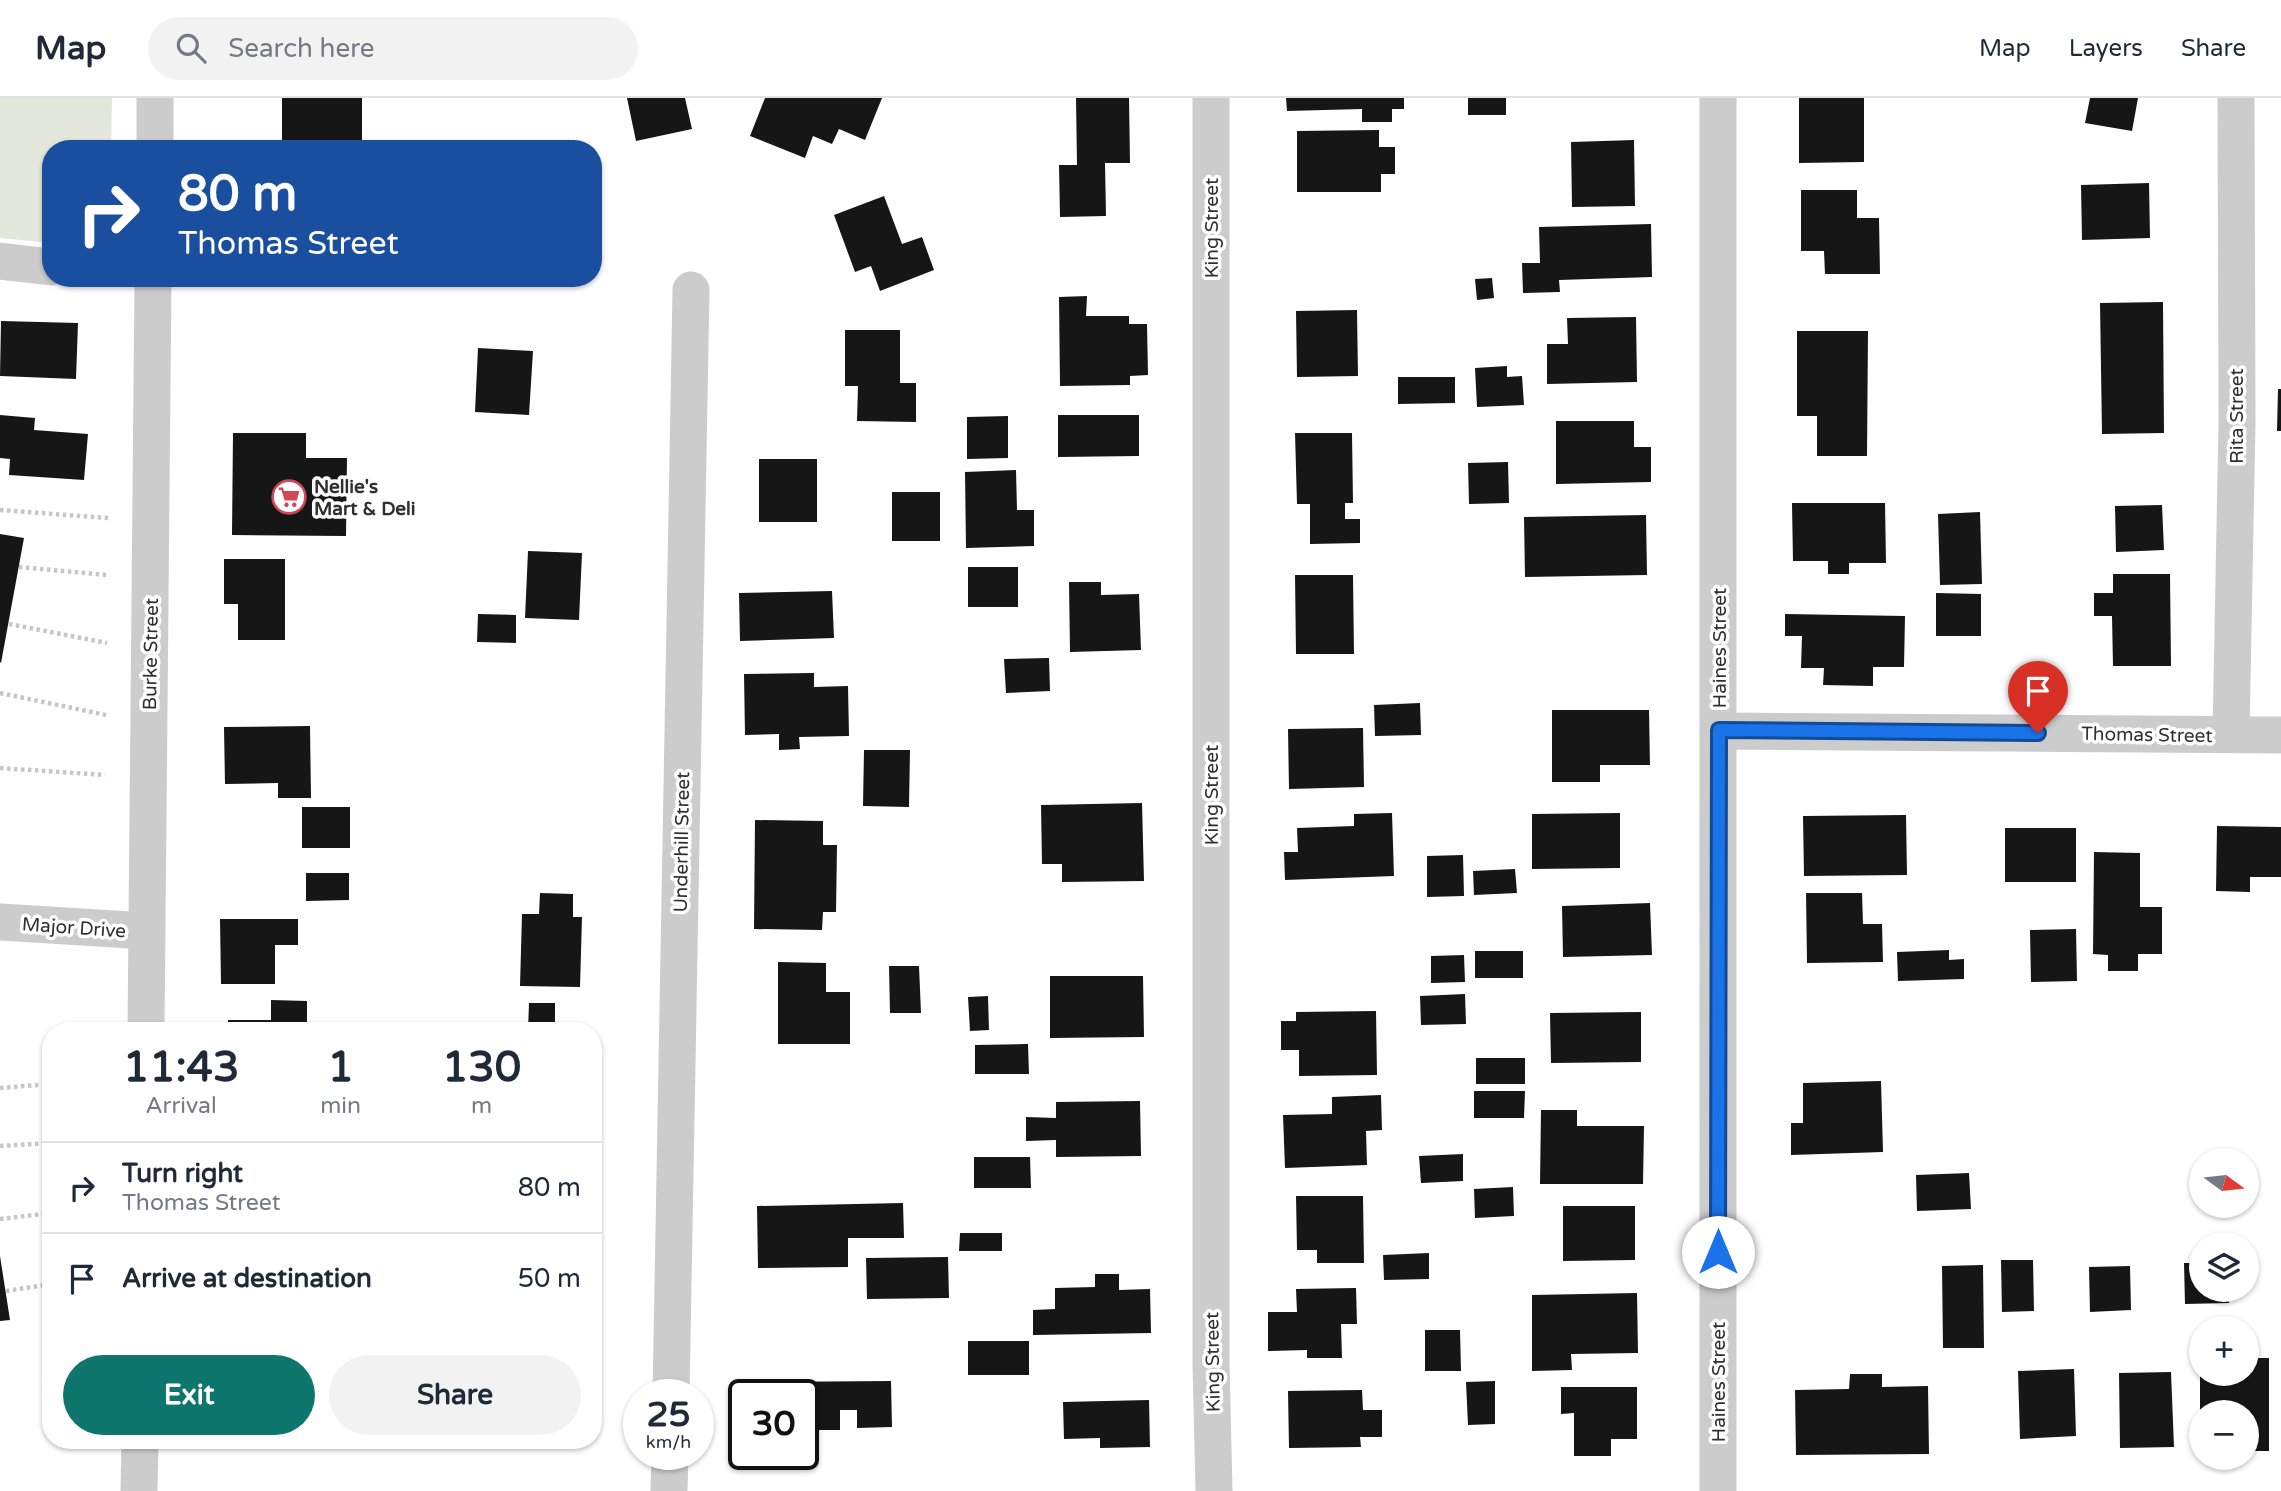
<!DOCTYPE html>
<html lang="en">
<head>
<meta charset="utf-8">
<style>
  :root { --surface:#fff; --page:#f2f2f3; --text:#1f2937; --muted:#747a83; --line:#e0e1e3; --accent:#0f766e }
  body { margin:0; font-family:"Varela Round",sans-serif; background:var(--page); color:var(--text); height:100vh; display:flex; flex-direction:column; font-size:26px; white-space:nowrap }
  * { box-sizing:border-box; margin:0 }
  p { font-size:23px; color:var(--muted) }
  .icon { flex:none; width:38px; height:38px; fill:none; stroke:currentColor; stroke-width:2; stroke-linecap:round; stroke-linejoin:round }
  .map { position:relative; flex:1; overflow:hidden }
  .details { position:absolute; left:42px; top:924px; width:560px; height:427px; display:flex; flex-direction:column; background:var(--surface); border-radius:28px; box-shadow:0 2px 5px #0004 }
  .details>* { flex:none }
  .top-card { position:absolute; left:42px; top:42px; width:560px; height:147px; border-radius:28px; box-shadow:0 2px 5px #0004; background:#1a4fa0; color:#fff; overflow:hidden }
  .needle { width:46px; rotate:105deg }
  .fabs { position:absolute; left:2189px; top:1050px; display:grid; gap:14px }
  .fabs a { display:grid; place-items:center; width:70px; height:70px; border-radius:50%; background:var(--surface); box-shadow:0 2px 5px #0004; font-size:35px }
  .speed { position:absolute; left:623px; top:1281px; display:flex; gap:14px; font-size:35px; font-weight:700; text-align:center }
  .speed>* { display:grid; place-content:center; width:91px; height:91px; border-radius:50%; background:var(--surface); box-shadow:0 2px 5px #0004; line-height:1 }
  .speed small { font-size:18px; font-weight:400 }
  .speed .limit { border:4px solid #111; border-radius:10px; background:#fff; color:#111 }
  .pin { position:absolute; display:grid; place-items:center; width:60px; height:60px; color:#fff; margin:-72px -30px; border-radius:50% 50% 50% 0; rotate:-45deg; box-shadow:0 0 7px #0007 }
  .pin .icon { rotate:45deg }
  .me { position:absolute; width:77px; margin:-38px; rotate:0deg; stroke-linejoin:round; filter:drop-shadow(0 0 5px #0008) }
  .turn { display:flex; align-items:center; gap:24px; height:147px; padding:0 21px; font-size:32px }
  .turn .icon { width:91px; height:91px; stroke-width:2.5 }
  .turn b { display:block; font-size:49px; line-height:60px }
  .eta { display:flex; justify-content:space-evenly; align-items:center; height:119px; text-align:center }
  .eta b { font-size:42px; font-weight:800; line-height:49px }
  .button { display:flex; gap:14px; margin-top:auto; padding:14px 21px }
  .button a { flex:1; height:80px; border-radius:42px; background:var(--accent); color:#fff; font-size:28px; font-weight:800; line-height:80px; text-align:center }
  .button a+a { background:var(--page); color:var(--text) }
  ul { padding:0; list-style:none }
  li { display:flex; align-items:center; gap:21px; height:91px; padding:0 21px; border-top:2px solid var(--line) }
  li div { flex:1 }
  li b { display:block; font-size:26px }
  li em { font-style:normal }
  header { display:flex; align-items:center; gap:42px; box-sizing:border-box; height:98px; padding:0 35px; background:var(--surface); border-bottom:2px solid var(--line) }
  header strong { font-size:33px }
  nav { display:flex; gap:38px; margin-inline-start:auto; font-size:24px }
  .search { width:490px; height:63px; background:var(--page); display:flex; align-items:center; gap:18px; box-sizing:border-box; padding:0 24px; border-radius:38px; color:var(--muted); font-size:26px }
  .map>svg:first-child { display:block }
</style>
</head>
<body>
<header>
<strong>Map</strong>
<div class="search"><svg class="icon" aria-label="search" viewBox="0 0 24 24"><circle cx="10" cy="10" r="6"/><path d="M15 15l6 6"/></svg>Search here</div>
<nav><a>Map</a><a>Layers</a><a>Share</a></nav>
</header>
<div class="map">
<svg width="2281" height="1393" viewBox="0 0 2281 1393">
  <rect width="100%" height="100%" fill="#fff"/>
  <path fill="#e3e7dc" d="M0,0H112L111,51H51V145L0,140Z"/>
  <path fill="#161616" d="M282,0H362V51H282Z
    M627,0H685L692,31L636,43Z
    M765,0H882L865,42L839,31L832,46L813,38L805,60L750,38Z
    M1076,0H1129L1130,65H1105L1106,118L1060,119L1059,67H1077Z
    M1286,0H1404V11H1392V24H1362V11L1287,13Z
    M1468,0H1506V17H1468Z
    M1799,0H1864V64L1799,65Z
    M2090,0H2138L2132,33L2085,25Z
    M1379,32V49H1395V76H1381V94H1297V33Z
    M1634,42L1635,108L1572,109L1571,44Z
    M2149,85L2150,140L2082,142L2081,87Z
    M1801,92H1857V120H1879L1880,176H1825L1824,153H1801Z
    M884,98L902,146L922,139L934,172L880,193L871,168L855,174L834,117Z
    M1651,126L1652,179L1559,182L1560,194L1523,195L1522,165H1540L1539,129Z
    M1492,180L1494,200L1477,202L1475,181Z
    M1087,198L1086,218H1129V226H1147L1148,277L1130,278V287L1060,288L1059,199Z
    M2163,204L2164,335L2102,336L2100,205Z
    M1357,212L1358,278L1297,279L1296,213Z
    M1636,219L1637,284L1547,286V246H1568L1567,220Z
    M1,223L78,225L76,281L0,278Z
    M845,232H900V285H916V324L857,323L858,288H845Z
    M1797,233H1868L1867,358H1817V318H1797Z
    M478,250L533,253L529,317L475,314Z
    M1507,268V279L1522,278L1524,307L1477,309L1475,270Z
    M1398,279H1455V305L1398,306Z
    M2278,291H2281V333H2277Z
    M0,317L35,320L34,332L88,336L84,382L9,377L10,361L0,360Z
    M1058,317H1139V358L1058,359Z
    M1008,318V360L967,361V319Z
    M1556,323H1634V349H1651V384L1556,386Z
    M233,335H306V360H347L346,438L232,437Z
    M1295,335H1352L1353,405H1345V421H1360V445L1310,446V406H1297Z
    M759,361H817V424H759Z
    M1508,364L1509,405L1469,406L1468,365Z
    M1016,372L1017,412H1034V448L966,450L965,374Z
    M892,394H940V443H892Z
    M1792,405H1885L1886,465H1849V476H1828V463H1793Z
    M2162,407L2164,452L2116,454L2115,408Z
    M1980,414L1982,486L1940,487L1938,416Z
    M1646,417L1647,477L1525,479L1524,419Z
    M0,436L24,440L1,565L0,564Z
    M528,453L582,455L579,522L525,520Z
    M224,461H285V542H238V506H224Z
    M968,469H1018V509H968Z
    M2113,476H2170L2171,568H2113L2112,518H2094V495H2113Z
    M1295,477H1353L1354,556H1296Z
    M1069,484H1101V497L1139,496L1141,552L1070,554Z
    M832,493L834,540L740,543L739,495Z
    M1936,495L1981,496V538H1936Z
    M478,516L516,517V545L477,544Z
    M1785,516L1905,518L1904,569H1873V588L1823,587L1824,570H1801L1802,538H1785Z
    M1049,560L1050,593L1006,595L1004,561Z
    M814,575V589L848,588L849,638L799,639L800,651L779,652V636L745,637L744,576Z
    M1420,605L1421,637L1375,638L1374,607Z
    M1552,612H1649L1650,667H1600V684H1552Z
    M310,628L311,700H278V685L225,686L224,629Z
    M1363,630L1364,689L1289,691L1288,631Z
    M864,652H910L909,709L863,708Z
    M1142,705L1144,783L1062,784V766H1042L1041,707Z
    M302,709H350V750H302Z
    M1392,715L1394,778L1285,782L1284,754H1298L1297,730L1354,728V716Z
    M1620,715V770L1532,771V716Z
    M1906,717L1907,777L1804,778L1803,718Z
    M755,722L823,723V747H837L836,814H823L822,832L754,831Z
    M2217,728L2281,729V779H2250V794L2216,793Z
    M2005,730H2076V784H2005Z
    M2094,754L2140,755V809H2162V856H2138V873H2108V857L2093,856Z
    M1463,757L1464,798L1427,799V758Z
    M1515,771L1517,795L1474,797L1473,773Z
    M306,775H349V802L306,803Z
    M540,795L573,796V819H582L580,889L520,888L522,816H539Z
    M1806,795H1862L1863,826H1882L1883,864L1807,865Z
    M1650,805L1652,857L1563,859L1562,808Z
    M220,821H298V847H275V886H221Z
    M2076,831L2077,883L2031,884L2030,832Z
    M1949,852V862L1964,861V881L1898,883L1897,854Z
    M1475,853H1523V880H1475Z
    M1464,857L1465,884L1431,885V858Z
    M778,864L826,865V894H850V946H778Z
    M889,868H919L921,915H890Z
    M1050,878H1143L1144,939L1050,940Z
    M1465,896L1466,926L1421,927L1420,898Z
    M988,898L989,932L970,933L968,899Z
    M271,902L307,903V924L280,925V933H228V922H271Z
    M529,905H555V933H528Z
    M1376,913L1377,977L1299,978V952H1281V923H1296V914Z
    M1641,914V964L1551,965L1550,915Z
    M1028,946L1029,976H975V947Z
    M1476,960H1525V986H1476Z
    M1881,983L1883,1054L1791,1057V1025H1803V985Z
    M1474,993H1525L1524,1020H1474Z
    M1381,997L1382,1032L1366,1033L1367,1067L1285,1070L1283,1017L1332,1016V999Z
    M1140,1003L1141,1058L1056,1059V1042L1026,1043V1019L1056,1020V1004Z
    M1541,1012H1577V1028H1644L1643,1086H1540Z
    M1463,1056V1083L1421,1085L1419,1058Z
    M974,1059H1030L1031,1090H974Z
    M1969,1075L1971,1111L1917,1113L1916,1077Z
    M1513,1089L1514,1118L1475,1120L1474,1091Z
    M1296,1098H1363L1364,1165H1317V1152H1297Z
    M903,1105L904,1140H848V1169L758,1170L757,1108Z
    M1563,1108H1635V1162L1563,1163Z
    M960,1135H1002V1153H959Z
    M1429,1155V1181L1384,1182L1383,1157Z
    M0,1158L10,1222L0,1223Z
    M948,1159L949,1200L867,1201L866,1160Z
    M2001,1162H2033L2034,1213L2002,1214Z
    M2184,1165H2202V1192H2228L2229,1205L2185,1206Z
    M1983,1167L1984,1250H1943L1942,1168Z
    M2130,1168L2131,1212L2090,1214L2089,1169Z
    M1095,1176H1119V1192L1150,1191L1151,1235L1033,1237V1212L1055,1211V1190L1095,1189Z
    M1356,1190L1357,1226H1341L1342,1260H1307V1252L1268,1253V1214H1297L1296,1191Z
    M1637,1195L1638,1255L1571,1256L1572,1272L1532,1273V1197Z
    M1425,1232H1460L1461,1273H1425Z
    M968,1243H1029V1277H968Z
    M2247,1260H2269V1353H2247V1314H2200V1276H2247Z
    M2074,1271L2076,1338L2020,1341L2018,1273Z
    M2171,1274L2174,1349L2120,1350L2119,1275Z
    M1850,1276H1882V1289L1928,1288L1929,1356L1796,1357L1795,1292L1849,1291Z
    M891,1283L892,1329L857,1330V1312H840V1332H803V1297H758V1284Z
    M1495,1283V1326L1468,1327L1466,1284Z
    M1561,1289H1637V1341H1611V1358H1574V1315L1561,1316Z
    M1362,1292L1363,1312H1382V1339H1360L1361,1349L1289,1350L1288,1293Z
    M1149,1302L1150,1349L1100,1350V1340L1064,1341L1063,1304Z
    M522,1342H550V1349H522Z"/>
  <g fill="none" stroke-linecap="round" stroke-linejoin="round">
    <path stroke="#c6c6c6" stroke-width="4.5" stroke-dasharray="3.5 3.5" stroke-linecap="butt" d="M0,412L108,420
      M19,469L107,477
      M9,526L107,545
      M0,595L106,617
      M0,670L105,677
      M0,990L51,986
      M0,1048L51,1045
      M0,1121L51,1115
      M6,1193L51,1186"/>
    <path stroke="#ccc" stroke-width="37" d="M1211,0V1266L1214,1393
      M1718,0V1393
      M155,51V0
      M0,163L51,169
      M1719,633L2281,637
      M2231,636L2237,324L2236,0
      M0,824L147,833
      M146,933L153,180
      M671,1297L691,192
      M139,1393L140,1342
      M669,1393L670,1356"/>
  </g>
  <g fill="none" stroke-linecap="round" stroke-linejoin="round">
    <defs>
      <path id="route" d="M1718,1154L1719,632L2038,635"/>
    </defs>
    <use href="#route" stroke="#114b97" stroke-width="18"/>
    <use href="#route" stroke="#1a73e8" stroke-width="12"/>
  </g>
  <defs>
    <symbol id="supermarket-ring" viewBox="-11 -11 22 22"><circle r="9.5" fill="#fff" stroke="#d14758" stroke-width="1.5"/><path d="M-6-5.5h2.5l.6 2H6L4.5 2H-2.5L-4.4-4H-6ZM-1.5 3.2a1.3 1.3 0 1 0 .1 0ZM3 3.2a1.3 1.3 0 1 0 .1 0Z" fill="#d14758"/></symbol>
  </defs>
  <g fill-rule="evenodd">
    <use href="#supermarket-ring" x="270" y="380" width="38" height="38"/>
  </g>
  <g text-anchor="middle" stroke-width="7" stroke-linejoin="round" paint-order="stroke">
    <g font-size="19" fill="#2f2f2f" stroke="#fff">
      <text transform="translate(1211 130) rotate(-90)" y="7">King Street</text>
      <text transform="translate(2236 318) rotate(-90)" y="7">Rita Street</text>
      <text transform="translate(1719 550) rotate(-90)" y="7">Haines Street</text>
      <text transform="translate(150 556) rotate(-89)" y="7">Burke Street</text>
      <text transform="translate(2147 636) rotate(1)" y="7">Thomas Street</text>
      <text transform="translate(1211 697) rotate(-90)" y="7">King Street</text>
      <text transform="translate(681 744) rotate(-89)" y="7">Underhill Street</text>
      <text transform="translate(74 829) rotate(4)" y="7">Major Drive</text>
      <text transform="translate(1212 1264) rotate(-91)" y="7">King Street</text>
      <text transform="translate(1718 1284) rotate(-90)" y="7">Haines Street</text>
    </g>
    <g font-size="19" font-weight="bold" fill="#2f2f2f" stroke="#fff" text-anchor="start">
      <text x="314" y="395">Nellie's<tspan x="314" dy="22">Mart &amp; Deli</tspan></text>
    </g>
  </g>
</svg>
<div class="fabs">
<a><svg class="needle" viewBox="-14 -14 28 28"><path d="M0-13l5 13h-10z" fill="#e53935"/><path d="M0 13l5-13h-10z" fill="#747a83"/></svg></a>
<a><svg class="icon" aria-label="layers" viewBox="0 0 24 24"><path d="M12 4l9 5-9 5-9-5zM3 14l9 5 9-5"/></svg></a>
<a>+</a>
<a>−</a>
</div>
<div class="speed"><div>25<small>km/h</small></div><div class="limit">30</div></div>
<div class="pin" style="left:2038px;top:635px;background:#d93025"><svg class="icon" aria-label="arrive" viewBox="0 0 24 24"><path d="M6 21V4h12l-3 4 3 4H6"/></svg></div>
<svg class="me" style="left:1718px;top:1154px" viewBox="-20 -20 40 40"><circle r="19" fill="#fff"/><path d="M0-13L10 11 0 6-10 11z" fill="#1a73e8"/></svg>
<div class="top-card">
<div class="turn"><svg class="icon" aria-label="right" viewBox="0 0 24 24"><path d="M7 20v-9h11M14 6l5 5-5 5"/></svg><div><b>80 m</b>Thomas Street</div></div>
</div>
<section class="details">
<div class="eta">
<div><b>11:43</b><p>Arrival</p></div>
<div><b>1</b><p>min</p></div>
<div><b>130</b><p>m</p></div>
</div>
<ul>
<li><svg class="icon" aria-label="right" viewBox="0 0 24 24"><path d="M7 20v-9h11M14 6l5 5-5 5"/></svg><div><b>Turn right</b><p>Thomas Street</p></div><em>80 m</em></li>
<li><svg class="icon" aria-label="arrive" viewBox="0 0 24 24"><path d="M6 21V4h12l-3 4 3 4H6"/></svg><div><b>Arrive at destination</b></div><em>50 m</em></li>
</ul>
<div class="button"><a>Exit</a><a>Share</a></div>
</section>
</div>
</body>
</html>
